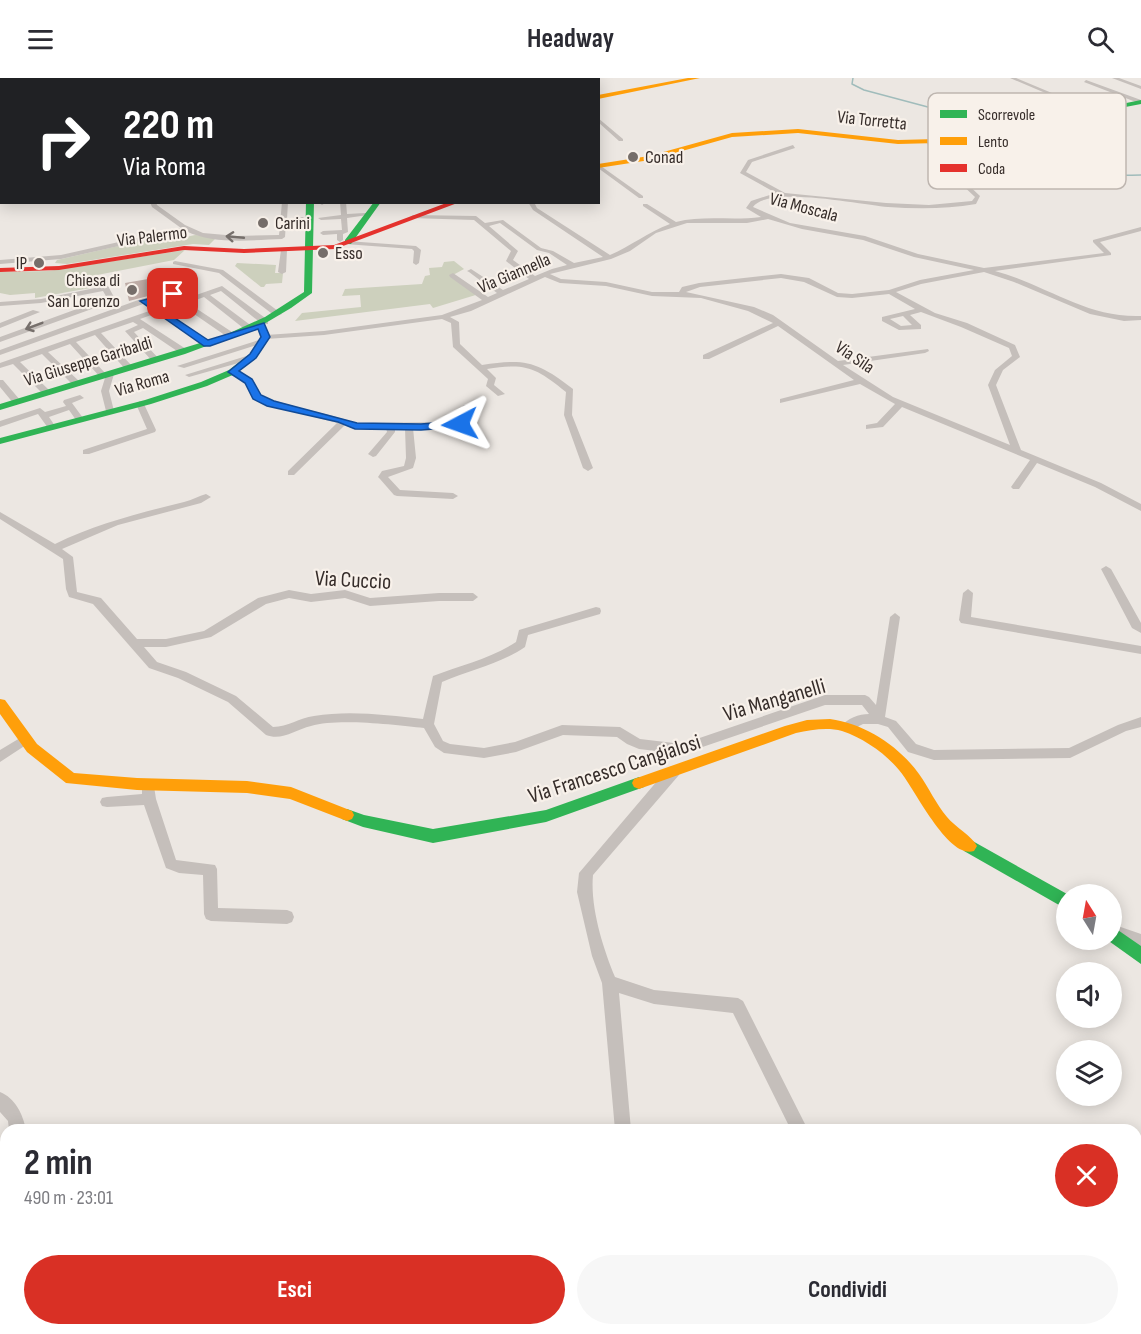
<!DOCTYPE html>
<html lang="it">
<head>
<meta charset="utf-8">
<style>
  :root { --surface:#fff; --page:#f7f7f7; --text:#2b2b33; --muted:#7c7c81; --accent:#d93025 }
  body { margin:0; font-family:"Sofia Sans Condensed",sans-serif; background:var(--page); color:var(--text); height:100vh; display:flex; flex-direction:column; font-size:22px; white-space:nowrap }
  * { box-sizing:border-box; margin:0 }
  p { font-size:20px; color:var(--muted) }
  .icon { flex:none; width:33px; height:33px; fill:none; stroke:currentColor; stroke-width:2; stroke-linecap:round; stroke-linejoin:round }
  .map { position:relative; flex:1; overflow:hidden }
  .details { position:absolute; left:0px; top:1046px; width:1142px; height:212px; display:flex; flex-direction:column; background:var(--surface); border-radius:18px 18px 0 0; box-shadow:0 3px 15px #0003 }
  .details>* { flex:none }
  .guide { position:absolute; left:0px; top:0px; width:600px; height:126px; box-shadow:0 3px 15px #0003; background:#202124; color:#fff; overflow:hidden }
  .needle { width:39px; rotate:349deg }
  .buttons { position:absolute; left:1056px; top:806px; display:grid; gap:12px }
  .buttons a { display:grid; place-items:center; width:66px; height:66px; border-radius:50%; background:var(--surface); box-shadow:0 3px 15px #0003; font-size:30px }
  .pin { position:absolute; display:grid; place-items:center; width:51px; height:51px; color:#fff; margin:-26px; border-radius:12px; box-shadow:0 3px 9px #0006 }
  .me { position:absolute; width:66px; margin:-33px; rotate:266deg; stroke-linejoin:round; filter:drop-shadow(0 0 4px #0008) }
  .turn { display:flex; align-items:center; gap:21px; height:126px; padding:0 24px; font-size:27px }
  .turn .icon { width:78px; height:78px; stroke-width:2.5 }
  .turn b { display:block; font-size:42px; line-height:51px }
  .round { display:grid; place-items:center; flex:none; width:63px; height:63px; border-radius:32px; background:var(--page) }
  .summary { display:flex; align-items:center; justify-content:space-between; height:102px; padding:0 24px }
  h1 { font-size:36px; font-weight:700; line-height:45px }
  .action { display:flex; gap:12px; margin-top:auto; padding:12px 24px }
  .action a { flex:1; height:69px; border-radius:36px; background:var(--accent); color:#fff; font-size:24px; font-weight:700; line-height:69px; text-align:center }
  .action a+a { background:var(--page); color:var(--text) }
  header { display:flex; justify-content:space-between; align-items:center; height:78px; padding:0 24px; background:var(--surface); font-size:27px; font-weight:700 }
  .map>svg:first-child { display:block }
</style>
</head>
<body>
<header><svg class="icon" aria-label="menu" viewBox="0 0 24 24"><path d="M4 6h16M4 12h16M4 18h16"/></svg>Headway<svg class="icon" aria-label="search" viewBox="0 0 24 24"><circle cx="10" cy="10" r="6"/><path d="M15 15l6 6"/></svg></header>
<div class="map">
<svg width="1141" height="1256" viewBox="0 0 1141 1256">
  <rect width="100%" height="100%" fill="#ece7e2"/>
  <path fill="#cdd0bd" d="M195,157L217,159L209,167L193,166L67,186L55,185L57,182L162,158L168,163Z
    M185,172L174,182L87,199L90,210L35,220V215L10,217L0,215V194L48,193Z
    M454,183L464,191L453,197L479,216L433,230L430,226L295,243L302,235L361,229L360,217L342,218L345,211L422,206L425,198L430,197L429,190L442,189L444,184Z
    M237,185L276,187L275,195H283L282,205L266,206L264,209H261L235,188Z"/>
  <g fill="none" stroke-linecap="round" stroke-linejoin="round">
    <path stroke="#a0bcbb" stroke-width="1.5" d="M853,0L852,6L864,12L1003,49
      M1009,52C1046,96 1086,99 1141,97"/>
  </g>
  <path fill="#beaca6" d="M171,197L175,211L129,223L125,205Z"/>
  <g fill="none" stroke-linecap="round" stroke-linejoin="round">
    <path fill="#c5bfbb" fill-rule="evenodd" d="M111,0H116L117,2H112Z
      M152,0H156L157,2H152Z
      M262,0H266L267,2H262Z
      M515,0H520L521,2H516Z
      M1010,0H1016L1095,33L1090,34Z
      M1112,0H1119L1141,8V11Z
      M1086,2L1141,22V26L1084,4Z
      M598,40L623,61V63H619L598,44Z
      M929,62L947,87L980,118L976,126C947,131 918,131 888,129C862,127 768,107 753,129L790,145L865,158L918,176L984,190L1104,175L1093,164V162L1141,149V153L1100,164L1111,175V177L995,193C1047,207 1085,240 1141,238V242L1124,243L1090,236L1014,204L984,194L921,206L896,214L935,235L967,245L1015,267L1020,279L1003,292L996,307L1021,372L1101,405L1141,426V433L1095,409L1037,385L1019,411H1013L1011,409L1030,382L902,329L883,349L866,351V347L877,345L895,326L860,306L780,325V321L854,302L778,248L709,281H703V277L773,245L748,233L701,220L652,218L606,208L560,205L545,199L471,233L450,239L459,244L460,266L482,287C526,280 538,284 573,311L572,337L593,390L588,393L583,390L564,337L566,314C535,289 526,285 487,291L496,300L494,307L505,316L498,318L486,308L488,301L453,269L451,245L442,241L324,257L266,261L262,259L266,257L324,253L442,237L482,222L450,199L449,197L453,195L488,219L497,215L469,194L467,193L471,191L503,212L529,201L506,183L511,173L474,142L411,140L410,139L413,137L476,138L485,145L503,142L541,170L553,173L574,185L603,179L533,132L528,124H534L537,130L610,177C631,168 648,154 670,146L643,128V126H647L676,144C703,137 733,143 761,139L746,130L751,123L776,115L740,95L748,82L793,67L795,70L752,84L746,94L785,115L886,125L929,127L972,123L975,119L943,89L926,64ZM768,141L802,151L863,162L914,179L974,192L920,202L889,212L852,216L838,215L809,200L781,196L699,205L682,209L679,214H652L606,204L561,201L550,196L611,181L630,173L656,155L687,145H747ZM500,145L537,172L549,175L567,187L552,191L535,198L513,182L518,173L489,148ZM781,200L804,204L837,219L852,220L889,216L915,231L882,239V243L899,252L921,251V247L910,237L921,234L961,249L1009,270L1012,278L995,292L988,307L1010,367L893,319L843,287L925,275L929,273L928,271L838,283L773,237L754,229L686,214L700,209ZM903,238L912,247L901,248L890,241Z
      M598,86L643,118V120H639L598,90Z
      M2,88V92L0,93V89Z
      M150,124H156L157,127L185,147L203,155L237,158L279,157L282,124H288L287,141L303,139L306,141L286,145L285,159L282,161C252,162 214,167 186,153L61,181L0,186V182L61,177L181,150L152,129Z
      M327,124L322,127L319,125V124Z
      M340,124H346L347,136L365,135L368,137L347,140L348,154L343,156V162L340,164L337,162V156L323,157L320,155L323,153L342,152L341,141L321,142L318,140L341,137Z
      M347,163L416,168L421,172L419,185L416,187L413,185L414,173L412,171L345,166V164Z
      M284,170L287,172L286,194L282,196L278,194L281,172Z
      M175,183L223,192L282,236L275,238L219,195L173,186V184Z
      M105,208H108L115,221L114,223L0,264V259L107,220L103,213L41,225L0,228V224L41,221Z
      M222,208L268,242V246H262L221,213L210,217L253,249V253H247L204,219L188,225L235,256V260H229L181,227L164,233L210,264V268H204L157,235L140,241L186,271V275H180L143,250L134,254L160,282L153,284L125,253L138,247L133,244L101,255L132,288V292H126L95,257L76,264L106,296L110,294L114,296L109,313L114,333L113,335L106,333L101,313L105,300H101L70,266L48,274L80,304V308H74L42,276L20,284L50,313V317H44L13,286L0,290V285L152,232L149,229L150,227L159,230Z
      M191,210L195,212L194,214L146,225L0,277V272L141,221Z
      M33,232L40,234L0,250V245Z
      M259,262L266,264L184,290L177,288Z
      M253,276H256V280L189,299L185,297Z
      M229,292C246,292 253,304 260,317C291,330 325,334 356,345L454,344L458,343L463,327H469L470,329L466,344L455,350H413L416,380L413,390L388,399L400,412L453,415L458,418L453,421L397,418L394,417L380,401L378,399L382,393L404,388L406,380L405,350H395V354L376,378L373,379L368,376L387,354L386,350L355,351L345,347L294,397H288V393L337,345L277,329L253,321L245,304L229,296Z
      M0,302H3L20,322V326H14L0,309Z
      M80,317L84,320L72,325L83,340L82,342H76L69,332L49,339L55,348L51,351L48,350L38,336L0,349V343L40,330L45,334L66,328L63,324L64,322Z
      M140,323L144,326L156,352L155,354L89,376H83V372L147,351L136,326Z
      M206,416L211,419L201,425L118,447L62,471L73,479L77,514L101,520L137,561H166L204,553L258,520L289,512L311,516L345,512L370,520L439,515H473L478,519L473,523H439L370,528L345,520L311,524L289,520L266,526L211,559L166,569H144L157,584L186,594L236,618L273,649C288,649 299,640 314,638C349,632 388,637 423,641L433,598C461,587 490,581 516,564L519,552L596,529L600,530L601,533L600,536L528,557L525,569C500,586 470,592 442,604L434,646L443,663L450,666L484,670L515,664L562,647L620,649L640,661L682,666L825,617H865L869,619L876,627L890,539L895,535L900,539L885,639L896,643L916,666L934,672L1069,670L1118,647L1141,639V649L1126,653L1070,680L934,682L908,674L888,649L878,646H863L851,652H843L841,649C847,640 859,636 869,636L862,627H825L682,676L639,671L627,666L617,659L563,657L516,674L484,680L444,675L435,669L424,650C395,647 338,640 311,648C295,652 282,663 266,657L228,624L178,600L149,590L93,526L69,519L66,511L63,481L0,441V434L55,466C96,446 139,435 184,424C192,422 199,418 206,416Z
      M1106,488L1111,491L1141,545V555L1132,550L1101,491Z
      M968,511L973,515L971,539L1141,568V576L961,545L959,542L963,515Z
      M25,657L29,659L31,662L29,665L0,684V672Z
      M674,688L679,689L680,693L679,697L593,797C590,829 603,870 615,899L654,912L738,920L743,923L808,1052H791L733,935L654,926L619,915L631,1052H615L602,905L592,878L577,814L579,795L669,689Z
      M148,701L153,702L156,721L176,782L215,787L217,791L218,830L287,832L292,834L294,839L292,844L287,846L211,843L206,841L204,836L203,797L179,795L166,790L144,727L107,729L102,728L100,724L102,720L107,719L142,716V706L143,702Z
      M1112,846L1141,856V870L1112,860Z
      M0,1014C15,1020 23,1036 26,1052H9L8,1043L0,1034Z
      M6,1134V1154L0,1157V1137Z
      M167,1251H187L189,1256H169Z
      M374,1251H398L401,1256H377Z
      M891,1251H911L913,1256H893Z
      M986,1251H1009L1012,1256H989Z"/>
    <path fill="#30b455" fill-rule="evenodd" d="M1141,22V26L1016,50L1013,48Z
      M306,124H314L312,215L291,230L264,246L270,259L256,280L235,296L207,308L151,326L0,366V360L145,322L201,304L229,292L250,276L262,259L257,249L185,276L0,332V326L223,258L265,239L304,214Z
      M374,124H381L351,166H345V162Z
      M639,699L644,701L646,705L644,709L546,744L433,765L363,749L342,741L340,737L342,733L347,731L364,737L433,751L546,732Z
      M969,761L1067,816L1066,831L964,773L961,768L964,763Z
      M1112,848L1141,868V886L1106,861H1112Z"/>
    <path fill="#ff9f0a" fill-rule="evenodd" d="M330,0H336L329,2Z
      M688,0H700L598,21V17Z
      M1016,46L1018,49L937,65L898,66L798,55L732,59L650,82L598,90V86L649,78L732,55L798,51L898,62L937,61Z
      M0,621L5,622L37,666L74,695L137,700L247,703L291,709L352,733L354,737L352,741L347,743L290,721L247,715L137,712L66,705L27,674L0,636Z
      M830,641C865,646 898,667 919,696C929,710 936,726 947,739C955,749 972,758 977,768L974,773C948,782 914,709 899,692C885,675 863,660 842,653C827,649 811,652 796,655L639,711L634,709L632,705L634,701L785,648L807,642Z"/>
    <path fill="#e5322d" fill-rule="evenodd" d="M449,124H460L335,171L244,175L184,172L59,192L0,194V190L59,188L184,168L244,171L334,167Z"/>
  </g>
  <defs><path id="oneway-shaft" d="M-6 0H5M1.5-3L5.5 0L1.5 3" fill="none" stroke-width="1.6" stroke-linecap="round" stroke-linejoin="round" transform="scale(1.5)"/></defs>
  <g stroke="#766f6b">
    <use href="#oneway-shaft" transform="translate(235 159) rotate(-175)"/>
    <use href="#oneway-shaft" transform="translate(34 248) rotate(159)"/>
  </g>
  <path fill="#1a73e8" stroke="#114b97" stroke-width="1.5" d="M173,214L176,215V218L151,224L208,262L264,245L270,259L256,280L239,293L252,301L261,317L274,323L357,345L421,346L460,343L465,346L460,349L421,352L355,351L338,344L267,328L253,321L245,305L228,294L250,276L261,259L258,251L210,268H204L140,223Z"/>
  <g fill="#766e6a" stroke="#f8f1ea" stroke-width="2">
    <circle cx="633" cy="79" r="6"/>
    <circle cx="263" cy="145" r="6"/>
    <circle cx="323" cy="175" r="6"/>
    <circle cx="39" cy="185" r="6"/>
    <circle cx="132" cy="212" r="6"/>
  </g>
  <g text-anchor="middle" stroke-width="4.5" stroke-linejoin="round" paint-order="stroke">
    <g font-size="18" fill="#362d2a" stroke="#f8f1ea">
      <text transform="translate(872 42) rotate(6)" y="6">Via Torretta</text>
      <text transform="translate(804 129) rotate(15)" y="6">Via Moscala</text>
      <text transform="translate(152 158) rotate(-7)" y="6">Via Palermo</text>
      <text transform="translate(514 195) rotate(-23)" y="6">Via Giannella</text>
      <text transform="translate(855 279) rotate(34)" y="6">Via Sila</text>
      <text transform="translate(88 283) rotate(-17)" y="6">Via Giuseppe Garibaldi</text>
      <text transform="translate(142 305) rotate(-16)" y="6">Via Roma</text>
    </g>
    <g font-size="18" fill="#362d2a" stroke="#f8f1ea" text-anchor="start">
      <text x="645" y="85">Conad</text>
      <text x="275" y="151">Carini</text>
      <text x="335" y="181">Esso</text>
      <text x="27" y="191" text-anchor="end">IP</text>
      <text x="120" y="208" text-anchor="end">Chiesa di<tspan x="120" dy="21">San Lorenzo</tspan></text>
    </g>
    <g font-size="22" fill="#362d2a" stroke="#f8f1ea">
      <text transform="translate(353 501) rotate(3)" y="8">Via Cuccio</text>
      <text transform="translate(774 621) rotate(-16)" y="8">Via Manganelli</text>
      <text transform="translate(614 690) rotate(-18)" y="8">Via Francesco Cangialosi</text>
    </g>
  </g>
  <rect x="928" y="15" width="198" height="96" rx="9" fill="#f8f1ea" stroke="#beb6b0" stroke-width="1.5"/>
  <rect x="940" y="32" width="27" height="8" fill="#30b455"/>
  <rect x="940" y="59" width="27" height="8" fill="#ff9f0a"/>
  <rect x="940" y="86" width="27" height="8" fill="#e5322d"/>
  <g font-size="16" fill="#362d2a">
    <text x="978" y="42">Scorrevole</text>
    <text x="978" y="69">Lento</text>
    <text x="978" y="96">Coda</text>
  </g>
</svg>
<div class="buttons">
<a><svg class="needle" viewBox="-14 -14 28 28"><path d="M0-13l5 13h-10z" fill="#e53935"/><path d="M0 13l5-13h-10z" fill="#7c7c81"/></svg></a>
<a><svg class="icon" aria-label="sound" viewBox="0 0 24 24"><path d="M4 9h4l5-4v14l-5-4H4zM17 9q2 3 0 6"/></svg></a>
<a><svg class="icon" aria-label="layers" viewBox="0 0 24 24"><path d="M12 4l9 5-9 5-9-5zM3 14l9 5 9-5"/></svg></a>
</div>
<div class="pin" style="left:173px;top:216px;background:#d93025"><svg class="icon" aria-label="arrive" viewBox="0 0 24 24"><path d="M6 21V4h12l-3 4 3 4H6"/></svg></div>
<svg class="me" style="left:460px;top:346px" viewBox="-20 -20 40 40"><path d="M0-17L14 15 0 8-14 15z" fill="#1a73e8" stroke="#fff" stroke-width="4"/></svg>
<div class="guide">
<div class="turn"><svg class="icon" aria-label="right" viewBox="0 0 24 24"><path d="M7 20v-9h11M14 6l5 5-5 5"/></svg><div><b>220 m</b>Via Roma</div></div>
</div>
<section class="details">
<div class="summary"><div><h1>2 min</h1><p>490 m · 23:01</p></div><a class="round" style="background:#d93025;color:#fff"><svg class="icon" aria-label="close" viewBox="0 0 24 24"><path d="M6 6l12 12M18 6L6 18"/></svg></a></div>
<div class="action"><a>Esci</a><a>Condividi</a></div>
</section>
</div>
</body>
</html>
